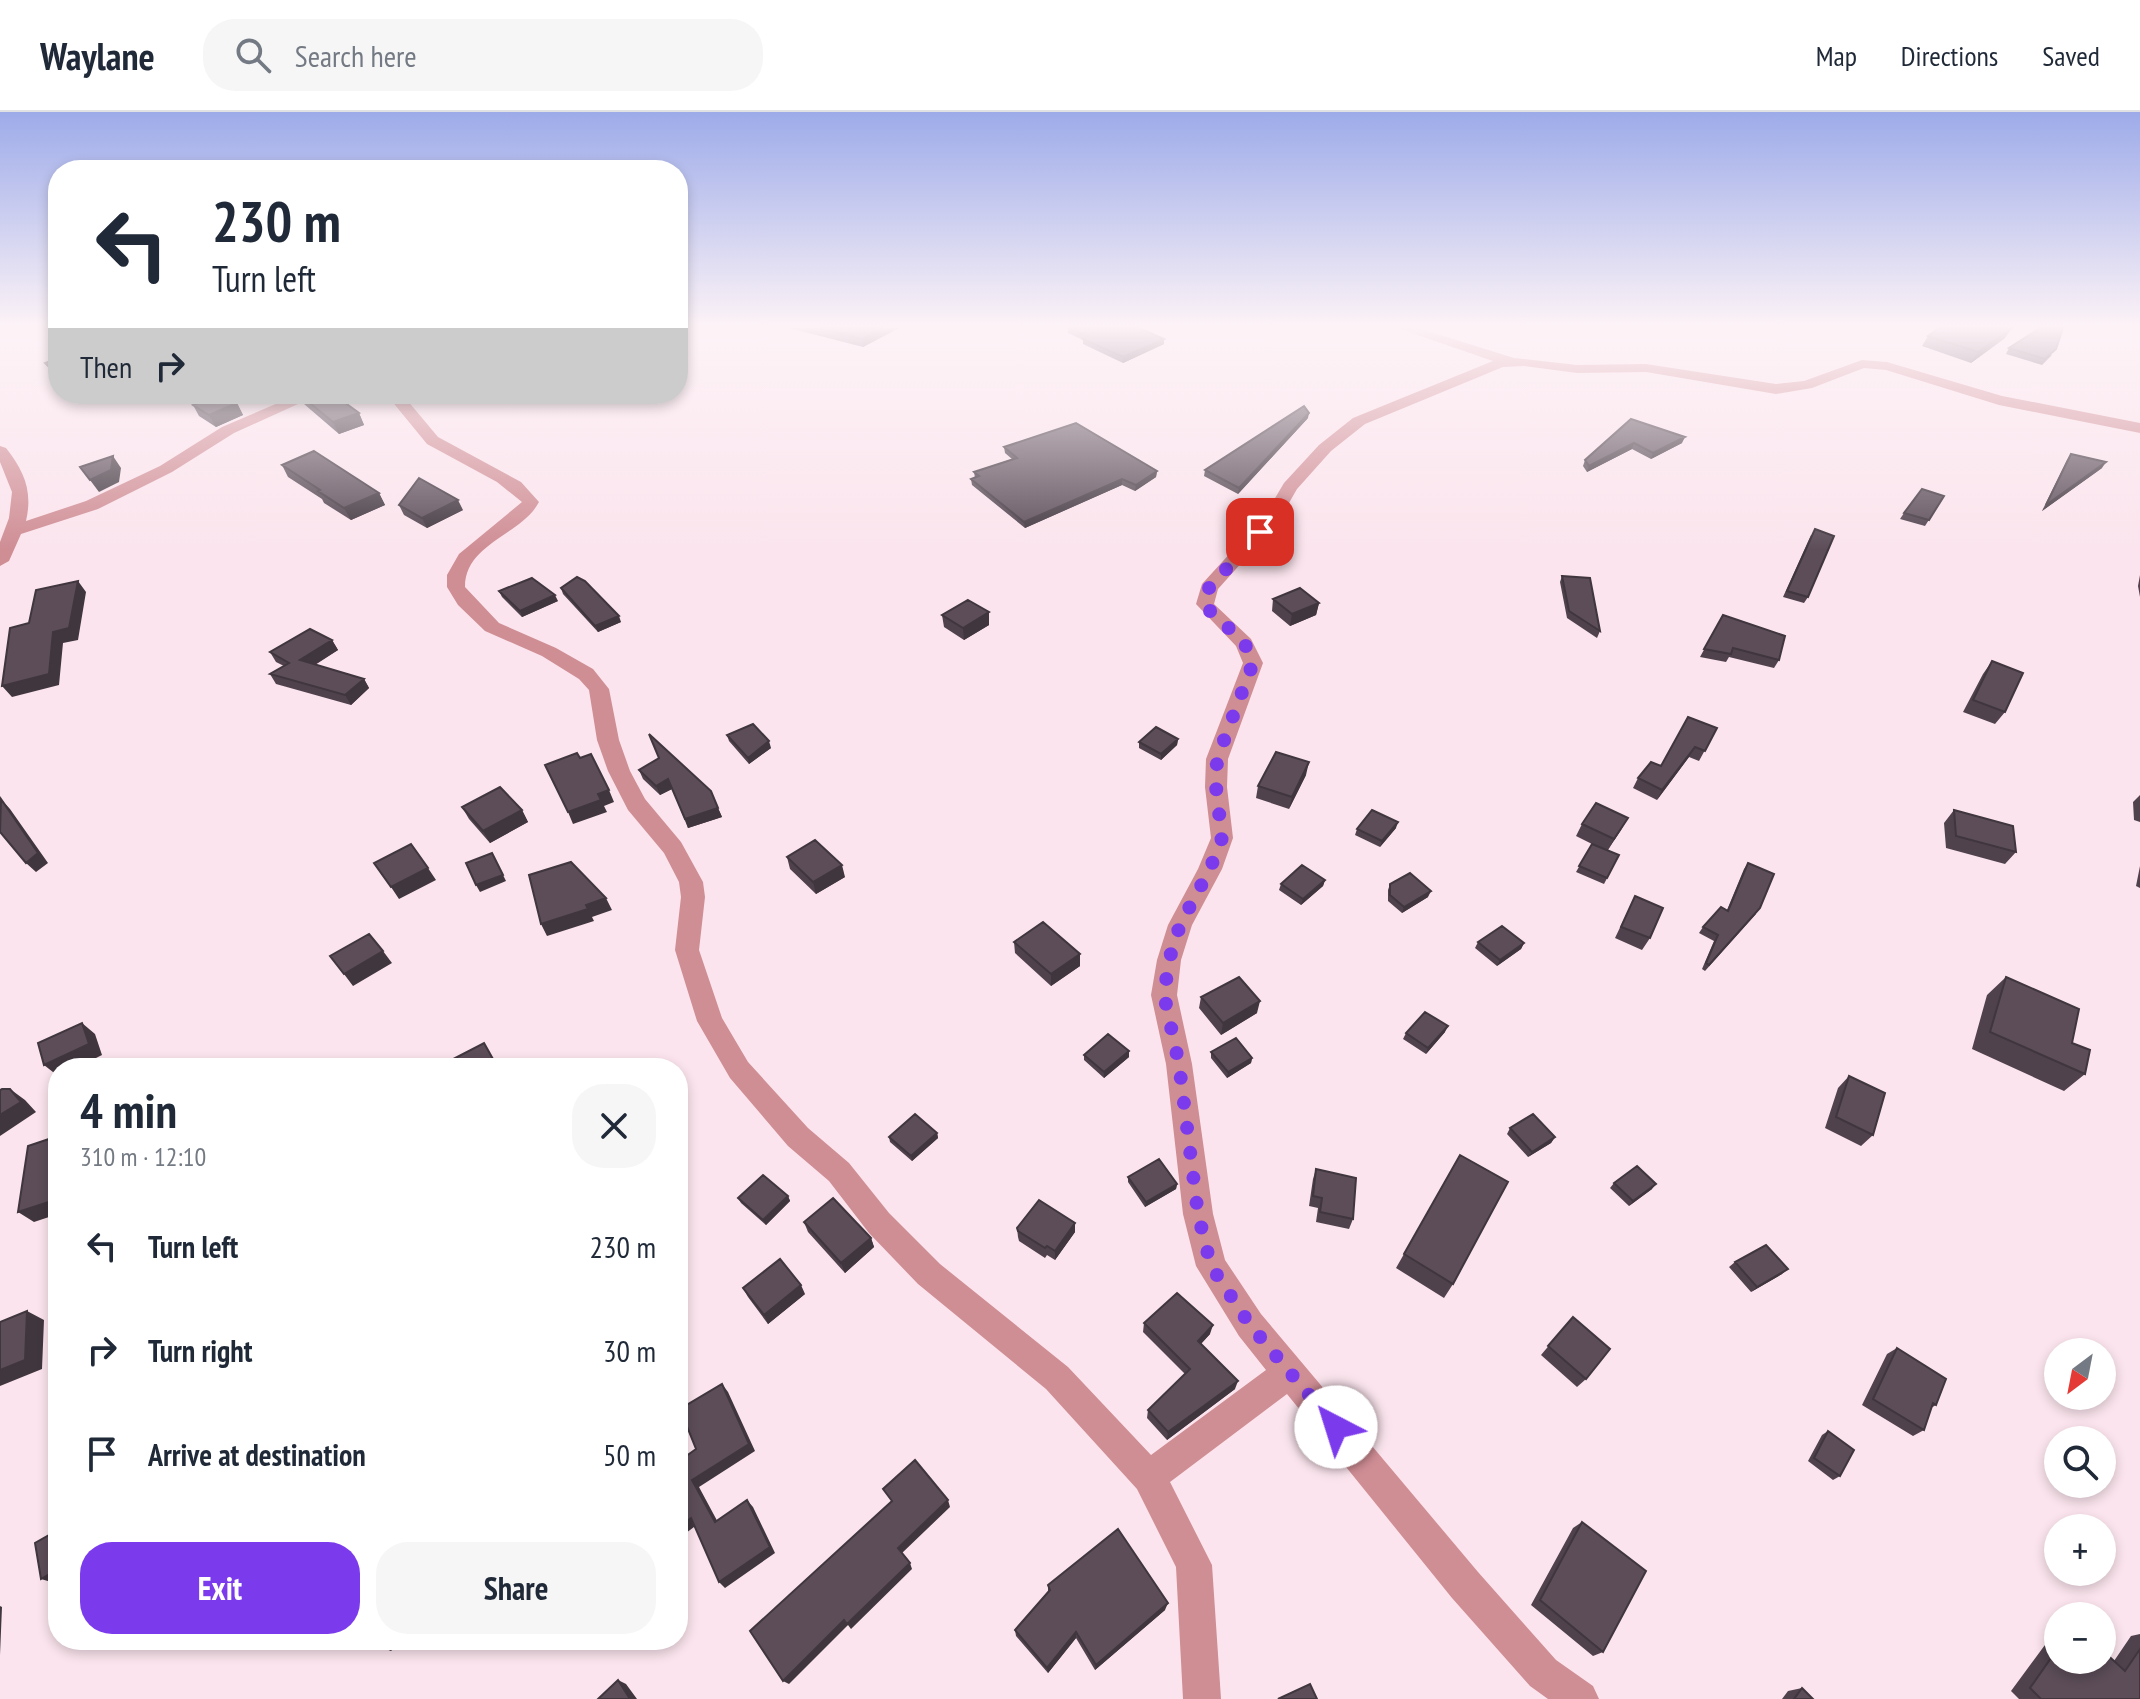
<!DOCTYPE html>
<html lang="en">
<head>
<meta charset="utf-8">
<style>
  :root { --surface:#fff; --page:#f6f6f7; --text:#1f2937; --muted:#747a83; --line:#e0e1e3; --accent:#7c3aed }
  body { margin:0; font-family:"PT Sans Narrow",sans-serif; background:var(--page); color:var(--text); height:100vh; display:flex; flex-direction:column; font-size:30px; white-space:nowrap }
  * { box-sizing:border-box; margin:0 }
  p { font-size:26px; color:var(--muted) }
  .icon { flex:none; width:44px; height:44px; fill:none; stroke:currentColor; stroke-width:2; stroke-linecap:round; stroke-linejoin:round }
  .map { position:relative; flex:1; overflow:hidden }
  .sheet { position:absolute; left:48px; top:946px; width:640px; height:592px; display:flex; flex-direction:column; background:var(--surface); border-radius:32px; box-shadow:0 4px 12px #0003 }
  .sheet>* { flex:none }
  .guide { position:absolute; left:48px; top:48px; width:640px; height:244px; border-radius:32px; box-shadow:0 4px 12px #0003; background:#fff; color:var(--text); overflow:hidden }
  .needle { width:52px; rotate:212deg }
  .tools { position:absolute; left:2044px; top:1226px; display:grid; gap:16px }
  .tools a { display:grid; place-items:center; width:72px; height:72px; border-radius:50%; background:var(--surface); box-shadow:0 4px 12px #0003; font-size:40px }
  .pin { position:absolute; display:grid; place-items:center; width:68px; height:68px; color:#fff; margin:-34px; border-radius:16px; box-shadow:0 4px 12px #0006 }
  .me { position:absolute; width:88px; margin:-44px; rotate:320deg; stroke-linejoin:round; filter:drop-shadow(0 0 6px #0008) }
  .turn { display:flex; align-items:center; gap:28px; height:168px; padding:0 32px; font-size:36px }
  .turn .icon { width:104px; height:104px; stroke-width:2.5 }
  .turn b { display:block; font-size:56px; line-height:68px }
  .then { display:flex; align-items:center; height:76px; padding:0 32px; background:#0003; gap:16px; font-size:30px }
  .round { display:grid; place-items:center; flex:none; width:84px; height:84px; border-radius:32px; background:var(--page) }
  .summary { display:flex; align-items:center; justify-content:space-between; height:136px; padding:0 32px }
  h1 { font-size:48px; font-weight:800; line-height:60px }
  .button { display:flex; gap:16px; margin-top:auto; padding:16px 32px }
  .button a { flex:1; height:92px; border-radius:32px; background:var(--accent); color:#fff; font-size:32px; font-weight:800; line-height:92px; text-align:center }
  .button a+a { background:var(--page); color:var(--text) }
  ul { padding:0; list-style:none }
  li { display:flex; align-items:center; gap:24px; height:104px; padding:0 32px }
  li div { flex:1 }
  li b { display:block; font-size:30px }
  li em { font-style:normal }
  header { display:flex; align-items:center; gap:48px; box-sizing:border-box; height:112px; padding:0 40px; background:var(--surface); border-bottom:2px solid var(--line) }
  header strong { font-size:38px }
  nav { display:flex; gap:44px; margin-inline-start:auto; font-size:28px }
  .search { width:560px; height:72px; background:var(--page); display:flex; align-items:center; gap:20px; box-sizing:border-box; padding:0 28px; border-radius:32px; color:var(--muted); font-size:30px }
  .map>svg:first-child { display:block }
</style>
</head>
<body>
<header>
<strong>Waylane</strong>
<div class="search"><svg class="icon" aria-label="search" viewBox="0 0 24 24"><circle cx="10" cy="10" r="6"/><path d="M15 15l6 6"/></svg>Search here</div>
<nav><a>Map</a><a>Directions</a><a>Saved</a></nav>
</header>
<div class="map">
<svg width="2140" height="1587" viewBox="0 0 2140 1587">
  <rect width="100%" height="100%" fill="#fbe4ed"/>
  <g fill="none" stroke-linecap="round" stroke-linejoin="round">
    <path fill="#cf8d94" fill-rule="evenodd" d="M1397,216H1418L1514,246L1577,253L1646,252L1776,272L1804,269L1862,248L1887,250L2002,284L2140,311V321L1999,293L1886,258L1864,256L1812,276L1776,282L1646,260L1577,261L1524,254L1503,255L1365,312L1331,339L1297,377L1278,410L1218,477L1214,492L1251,527L1263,551L1228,647L1227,675L1233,726L1222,757L1192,813L1181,848L1177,883L1192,952L1213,1102L1225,1148L1261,1202L1478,1460L1556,1548L1593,1574L1599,1587H1548L1530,1574L1452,1486L1287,1282L1170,1370L1212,1453L1221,1587H1183L1176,1455L1137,1377L1046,1277L918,1172L869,1121L829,1069L788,1034L730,966L697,909L675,838L681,785L679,770L664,741L628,698L608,659L597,628L589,578L579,567L542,544L485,519L458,493L447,475V463L459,442L522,390L497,370L427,332L386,282H402L438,325L521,370L539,390C522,423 465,431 465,475L499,511L556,536L593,557L609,577L619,628L630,659L645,687L681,730L703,770L705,785L699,838L722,906L748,950L808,1016L849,1051L889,1101L940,1152L1068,1255L1151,1343L1266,1258L1239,1224L1196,1154L1183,1102L1166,952L1151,883L1157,848L1168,813L1198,757L1211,726L1205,675L1206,647L1243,551L1236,534L1196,492L1202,472L1265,403L1284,371L1319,333L1353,306L1493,249Z
      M299,282H320L234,321L172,360L98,397L21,422L9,449L0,454V430L9,406L12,380L0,350V334L6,336C24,359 33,379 26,409L86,389L160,354L222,315Z"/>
  </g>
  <path fill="#4f424d" d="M789,216H899L863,235Z
    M1068,216L1164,232L1123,251L1083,232V228L1068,221Z
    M1928,224L2005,226L1971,251L1922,234Z
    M2009,236L2052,243L2042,253L2006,242Z
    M58,246V267L52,261L45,251Z
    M299,282L359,301L364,313L339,322L304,292Z
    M465,282H508L492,291Z
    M237,291L243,303L216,315L199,304L193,293Z
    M1308,306L1238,382L1204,364L1205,358Z
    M1631,307L1682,331L1651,347L1632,337L1587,360L1583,354L1585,348Z
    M1004,335L1157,359L1156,365L1135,379L1122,373L1025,416L972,373L971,367L975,366L974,360L1012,347L1005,341Z
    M2071,342L2102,356L2042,399L2067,348Z
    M282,353L379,381L385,393L351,408L324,391L322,387L288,365Z
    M1944,384L1925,414L1900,407L1904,401Z
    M399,393L463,398L427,416L404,403Z
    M1811,423L1808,485L1804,491L1783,485Z
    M2140,463V485L2138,474Z
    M1562,464L1600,519L1597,526L1567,506L1560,470Z
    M561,476L621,510L598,520L563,482Z
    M499,479L558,489L522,505L502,485Z
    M1273,487L1319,491L1316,503L1290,514L1272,499Z
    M942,503L989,513L964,528L944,515Z
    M1723,503L1779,548L1774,556L1729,545L1726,550L1700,545Z
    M332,528L338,538L315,553L364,567L369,576L351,593L276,572L270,562L284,554L276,550L270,540Z
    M1992,549L2005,600L1995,612L1963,600L1983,562Z
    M1717,616L1699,649L1689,645L1657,688L1633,676L1638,666L1661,654Z
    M727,623L771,636L749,652L729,629Z
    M1178,627L1177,633L1161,648L1139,636V630Z
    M639,658L718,696L722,705L688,716L672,677L660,683L643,667Z
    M1306,663L1289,697L1256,686L1258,674Z
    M2140,683V710L2134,708L2133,690Z
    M462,695L522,698L528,710L490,731L469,707Z
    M1954,698L2016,740L2005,752L1946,736L1944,711Z
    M1628,706L1608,738L1619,743L1604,772L1576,760L1592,732L1576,724L1582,712Z
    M1396,716L1380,735L1355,723L1357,717Z
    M787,745L845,765L816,782L790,757Z
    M1748,751L1756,802L1705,859L1702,857L1714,829L1699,821L1703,815L1727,798L1744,757Z
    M2140,754V776L2136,774Z
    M1325,768L1323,774L1301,793L1279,778L1281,772Z
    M1390,772L1428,785L1402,801L1388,789V778Z
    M1635,784L1650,826L1642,838L1615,826Z
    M1014,830L1080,854L1051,874L1015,841Z
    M1478,830L1524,831L1521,837L1497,854L1475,836Z
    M2006,865L2072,931L2085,962L2064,979L1972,937L1987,883Z
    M1201,885L1257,901L1221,923L1199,896Z
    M1445,920L1426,942L1403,927L1406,921Z
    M1129,939V945L1104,966L1084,948V943Z
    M1211,940L1252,946L1251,951L1227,966L1211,946Z
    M1849,964L1873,1023L1861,1034L1825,1016L1838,976Z
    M1510,1016L1555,1025L1551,1031L1528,1045L1507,1022Z
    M937,1021L938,1026L912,1049L890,1030L889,1025Z
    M1316,1057L1353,1107L1349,1117L1316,1110L1318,1096L1309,1094L1313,1067Z
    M1128,1065L1177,1072L1176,1077L1145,1095L1128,1070Z
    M1614,1071L1652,1077L1629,1094L1610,1076Z
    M788,1084L790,1089L766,1113L741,1091L738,1086Z
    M804,1110L871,1126L874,1135L845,1161L808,1120Z
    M1075,1111V1120L1055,1148L1047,1143L1045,1146L1019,1129L1018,1125L1017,1116Z
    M1404,1142L1453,1172L1444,1186L1396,1156Z
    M1735,1150L1782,1162L1751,1180L1729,1155Z
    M743,1176L805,1182L768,1212L748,1185Z
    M1573,1205L1586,1267L1577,1275L1541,1243Z
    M1144,1211L1210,1222L1201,1232L1235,1277L1167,1328L1147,1306L1148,1298L1185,1262L1143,1220Z
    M1897,1236L1936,1293L1931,1296L1924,1318L1913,1324L1862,1293L1887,1242Z
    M1828,1319L1840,1364L1833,1368L1808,1349L1822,1323Z
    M1582,1410L1603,1540L1593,1544L1531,1493L1573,1416Z
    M1048,1473L1165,1498L1095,1558L1076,1526L1048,1561L1016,1524L1015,1518L1048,1480Z
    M2058,1517V1548L2114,1549L2131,1524L2140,1522V1587H2019L2011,1579L2056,1518Z
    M1802,1576L1813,1587H1782L1788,1579Z"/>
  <path fill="#40363e" d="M883,216H899L863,235L862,227Z
    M2012,216L2005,226L1971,251L1978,240Z
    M1164,227V232L1123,251V245Z
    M76,282H96L95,284L79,286Z
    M496,282H508L492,291L490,285Z
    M237,291L243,303L216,315L209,303Z
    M359,301L364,313L339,322L333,310Z
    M1309,301L1308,306L1238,382L1239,376Z
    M1685,325L1682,331L1651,347L1653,341Z
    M1634,331L1632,337L1587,360L1589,354Z
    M113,344L121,356L119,370L99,380L90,368Z
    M2106,350L2102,356L2042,399L2046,393Z
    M1157,359L1156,365L1135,379L1136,373Z
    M1122,367V373L1025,416L1024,410Z
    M379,381L385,393L351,408L344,396Z
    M458,388L463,398L427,416L422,406Z
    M78,469L86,480L78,528L63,531L59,573L12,585L2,574L53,520Z
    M555,483L558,489L522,505L520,499Z
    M1319,491L1316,503L1290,514L1292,502Z
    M989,500V513L964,528L963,516Z
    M619,504L621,510L598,520L595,514Z
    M332,528L338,538L306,558L300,548Z
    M364,567L369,576L351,593L345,583Z
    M1178,627L1177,633L1161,648V642Z
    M769,629L771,636L749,652L748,646Z
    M1695,635L1689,645L1657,688L1662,678Z
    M1309,650L1306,663L1289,697L1292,685Z
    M668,667L672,677L660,683L656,674Z
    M609,678L614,690L604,694L607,700L573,712L568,700L598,682Z
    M1,687L10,697L48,751L36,760L26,751Z
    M718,696L722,705L688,716L685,707Z
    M522,698L528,710L490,731L483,719Z
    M1628,706L1621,718L1607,739L1614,727Z
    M1398,710L1396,716L1380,735L1382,729Z
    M492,741L506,769L480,780L476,773Z
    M842,753L845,765L816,782L813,770Z
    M428,756L436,768L399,787L391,775Z
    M1325,768L1323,774L1301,793L1303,787Z
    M1431,779L1428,785L1402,801L1404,795Z
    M606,786L612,798L592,805L594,809L547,824L541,812L586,793Z
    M1524,831L1521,837L1497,854L1500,848Z
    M383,839L392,851L353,874L344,862Z
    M1080,842V854L1051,874V862Z
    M1260,889L1257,901L1221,923L1223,911Z
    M82,911L95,922L102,943L76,956H58V964L44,953Z
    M1448,914L1445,920L1426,942L1428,936Z
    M1129,939V945L1104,966V960Z
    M1252,946L1251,951L1227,966L1228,960Z
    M10,977L25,988L36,1000L0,1024V1003Z
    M937,1021L938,1026L912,1049L911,1044Z
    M1555,1025L1551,1031L1528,1045L1532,1040Z
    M1177,1072L1176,1077L1145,1095L1146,1090Z
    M1656,1072L1652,1077L1629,1094L1633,1089Z
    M788,1084L790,1089L766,1113L763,1108Z
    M58,1087V1102L34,1110L18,1100Z
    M1075,1111V1120L1055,1148V1139Z
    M871,1126L874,1135L845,1161L841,1151Z
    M1788,1157L1782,1162L1751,1180L1757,1175Z
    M801,1173L805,1182L768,1212L764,1203Z
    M27,1199L44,1208L42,1257L0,1274V1258Z
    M1213,1213L1210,1222L1196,1237L1198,1229Z
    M1238,1269L1235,1277L1167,1328L1168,1320Z
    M722,1272L728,1280L755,1339L699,1375L721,1416L715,1410L692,1368Z
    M747,1388L753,1395L775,1441L725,1476L719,1470Z
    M948,1388L950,1395L901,1442L898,1436Z
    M691,1406L698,1412L678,1427V1416Z
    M910,1451L912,1457L851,1517L848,1513L789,1572L783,1569L844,1508Z
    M58,1457V1472L41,1467Z
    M1168,1491L1165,1498L1095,1558L1096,1553Z
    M0,1494L2,1495L0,1543Z
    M1076,1520V1526L1048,1561L1047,1556Z
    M385,1528H402L391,1539L378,1534Z
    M618,1568L626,1572L637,1587H630Z"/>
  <path fill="#5c4d59" stroke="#40363e" stroke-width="2" d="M819,216H883L862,227Z
    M1069,216H1139L1164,227L1123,245L1083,227L1087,224Z
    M1939,216H2012L1978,240L1928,224Z
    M2040,216H2063L2056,237L2045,247L2009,236Z
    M58,246V263L45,251Z
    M223,282L237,291L209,303L193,293Z
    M299,282H333L359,301L333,310Z
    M481,282H496L490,285Z
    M1304,294L1309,301L1239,376L1205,358Z
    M1631,307L1685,325L1653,341L1634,331L1589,354L1585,348Z
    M1076,311L1157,359L1136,373L1122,367L1024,410L971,367L979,364L974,360L1017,346L1004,335Z
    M314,339L379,381L344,396L318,379L320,378L282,353Z
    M2071,342L2106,350L2046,393Z
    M113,344L111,358L90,368L80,355Z
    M419,366L458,388L422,406L399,393Z
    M1922,377L1944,384L1929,408L1904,401Z
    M1815,417L1834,424L1808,485L1787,479Z
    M1562,464L1590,466L1600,519L1569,499Z
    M577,465L585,469L619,504L595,514L561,476Z
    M532,466L555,483L520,499L499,479Z
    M78,469L69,516L53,520L49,562L2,574L10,516L29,511L36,478Z
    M1300,476L1319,491L1292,502L1273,487Z
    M968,488L989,500L963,516L942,503Z
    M1723,503L1785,524L1779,548L1733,536L1731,542L1704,537Z
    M310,517L332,528L300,548L364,567L345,583L270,562L289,551L270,540Z
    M1992,549L2023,561L2005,600L1973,588Z
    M1688,605L1717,616L1705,639L1695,635L1662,678L1638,666L1651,650L1661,654Z
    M753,612L769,629L748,646L727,623Z
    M1156,615L1178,627L1161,642L1139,630Z
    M649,622L711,679L718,696L685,707L668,667L656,674L639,658L659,646Z
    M1276,640L1309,650L1292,685L1258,674Z
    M577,641L580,646L591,642L609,678L598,682L601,688L568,700L545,653Z
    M500,675L522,698L483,719L462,695Z
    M1,687L38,741L26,751L0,720Z
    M1596,691L1628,706L1614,727L1582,712Z
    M1372,698L1398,710L1382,729L1357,717Z
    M1954,698L2013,714L2016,740L1956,724Z
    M815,728L842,753L813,770L787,745Z
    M411,732L428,756L391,775L374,751Z
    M1592,732L1619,743L1607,766L1579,754Z
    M492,741L503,763L476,773L466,751Z
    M571,750L606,786L586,793L588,797L541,812L529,763Z
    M1748,751L1774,762L1760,796L1709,853L1706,851L1718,823L1703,815L1721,795L1728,799Z
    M1302,753L1325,768L1303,787L1281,772Z
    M1410,761L1431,779L1404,795L1390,783V772Z
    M1635,784L1663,796L1650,826L1621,815Z
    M1043,810L1080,842L1051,862L1014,830Z
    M1502,814L1524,831L1500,848L1478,830Z
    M369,822L383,839L344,862L330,844Z
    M1239,865L1260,889L1223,911L1201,885Z
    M2006,865L2079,897L2072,931L2090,938L2085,962L1990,920Z
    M1425,900L1448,914L1428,936L1406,921Z
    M82,911L89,932L44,953L38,931Z
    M1108,922L1129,939L1104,960L1084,943Z
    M1236,926L1252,946L1228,960L1211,940Z
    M484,931L498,956H436Z
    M1849,964L1885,981L1873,1023L1836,1005Z
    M2,977H10L21,990L0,1003V978Z
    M915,1002L937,1021L911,1044L889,1025Z
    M1533,1002L1555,1025L1532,1040L1510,1016Z
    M52,1026L58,1033V1087L18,1100L28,1034Z
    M1460,1043L1508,1070L1453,1172L1404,1142Z
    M1159,1047L1177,1072L1146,1090L1128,1065Z
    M1637,1054L1656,1072L1633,1089L1614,1071Z
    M1316,1057L1356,1066L1353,1107L1320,1100L1322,1086L1313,1084Z
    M763,1063L788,1084L763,1108L738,1086Z
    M833,1086L871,1126L841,1151L804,1110Z
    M1039,1088L1075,1111L1055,1139L1047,1134L1045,1136L1018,1119L1017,1116Z
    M1766,1133L1788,1157L1757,1175L1735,1150Z
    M780,1147L801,1173L764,1203L743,1176Z
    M1177,1181L1213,1213L1198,1229L1238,1269L1168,1320L1148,1298L1190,1257L1144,1211Z
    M27,1199L25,1248L0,1258V1210Z
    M1573,1205L1610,1237L1586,1267L1548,1234Z
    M1897,1236L1946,1267L1936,1293L1933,1291L1924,1318L1873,1287Z
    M722,1272L749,1332L692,1368L715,1410L747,1388L770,1435L719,1470L691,1406L678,1416V1350L696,1337L680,1297Z
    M1828,1319L1854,1338L1840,1364L1814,1346Z
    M915,1348L948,1388L898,1436L910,1451L847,1512L844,1508L783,1569L750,1519L892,1389L883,1377Z
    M1582,1410L1646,1459L1603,1540L1540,1488Z
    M1118,1417L1168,1491L1096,1553L1076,1520L1047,1556L1015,1518L1050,1478L1048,1473Z
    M58,1418V1457L41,1467L35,1431Z
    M374,1528H385L378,1534Z
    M2058,1536V1548H2102V1538L2125,1559L2140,1537V1587H2041L2030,1576Z
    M618,1568L630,1587H598Z
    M1310,1572L1317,1587H1278Z
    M1802,1576L1813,1587H1794Z"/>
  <linearGradient id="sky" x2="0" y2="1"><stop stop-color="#9dabe9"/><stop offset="0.49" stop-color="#fdf3f7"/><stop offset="1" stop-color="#fdf3f7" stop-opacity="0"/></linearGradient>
  <rect width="2140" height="438" fill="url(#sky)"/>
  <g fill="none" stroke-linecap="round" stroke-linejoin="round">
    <path stroke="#7c3aed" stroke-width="14" stroke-dasharray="0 25.2" d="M1260,420L1209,476L1205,492C1221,517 1244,518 1253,551L1217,647L1216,675L1222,726L1210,757L1180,813L1169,848L1164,883L1179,952L1198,1102L1211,1154L1250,1213L1336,1315"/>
  </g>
</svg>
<div class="tools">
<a><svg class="needle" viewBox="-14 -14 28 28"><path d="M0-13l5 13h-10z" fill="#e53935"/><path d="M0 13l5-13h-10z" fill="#747a83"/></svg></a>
<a><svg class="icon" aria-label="search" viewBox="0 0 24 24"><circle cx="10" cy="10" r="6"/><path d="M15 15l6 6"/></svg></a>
<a>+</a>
<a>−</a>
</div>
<div class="pin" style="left:1260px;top:420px;background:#d93025"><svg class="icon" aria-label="arrive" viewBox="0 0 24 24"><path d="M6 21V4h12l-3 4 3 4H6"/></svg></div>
<svg class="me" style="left:1336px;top:1315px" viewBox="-20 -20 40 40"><circle r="19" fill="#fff"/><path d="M0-13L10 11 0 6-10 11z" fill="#7c3aed"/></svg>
<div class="guide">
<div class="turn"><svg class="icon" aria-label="left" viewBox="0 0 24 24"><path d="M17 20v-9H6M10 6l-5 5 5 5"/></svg><div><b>230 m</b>Turn left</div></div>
<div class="then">Then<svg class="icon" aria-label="right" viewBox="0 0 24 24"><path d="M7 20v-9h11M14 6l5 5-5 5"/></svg></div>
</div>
<section class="sheet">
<div class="summary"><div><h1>4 min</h1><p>310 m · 12:10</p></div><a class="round"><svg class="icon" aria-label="close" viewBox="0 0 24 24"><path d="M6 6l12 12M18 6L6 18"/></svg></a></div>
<ul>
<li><svg class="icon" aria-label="left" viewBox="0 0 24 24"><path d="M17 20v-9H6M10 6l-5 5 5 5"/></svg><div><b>Turn left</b></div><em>230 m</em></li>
<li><svg class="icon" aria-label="right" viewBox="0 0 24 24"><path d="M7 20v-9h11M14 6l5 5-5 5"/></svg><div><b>Turn right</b></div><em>30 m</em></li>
<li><svg class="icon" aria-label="arrive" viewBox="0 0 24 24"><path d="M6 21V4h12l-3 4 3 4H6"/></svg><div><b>Arrive at destination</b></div><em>50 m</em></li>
</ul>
<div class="button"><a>Exit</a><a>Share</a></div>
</section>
</div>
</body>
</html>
